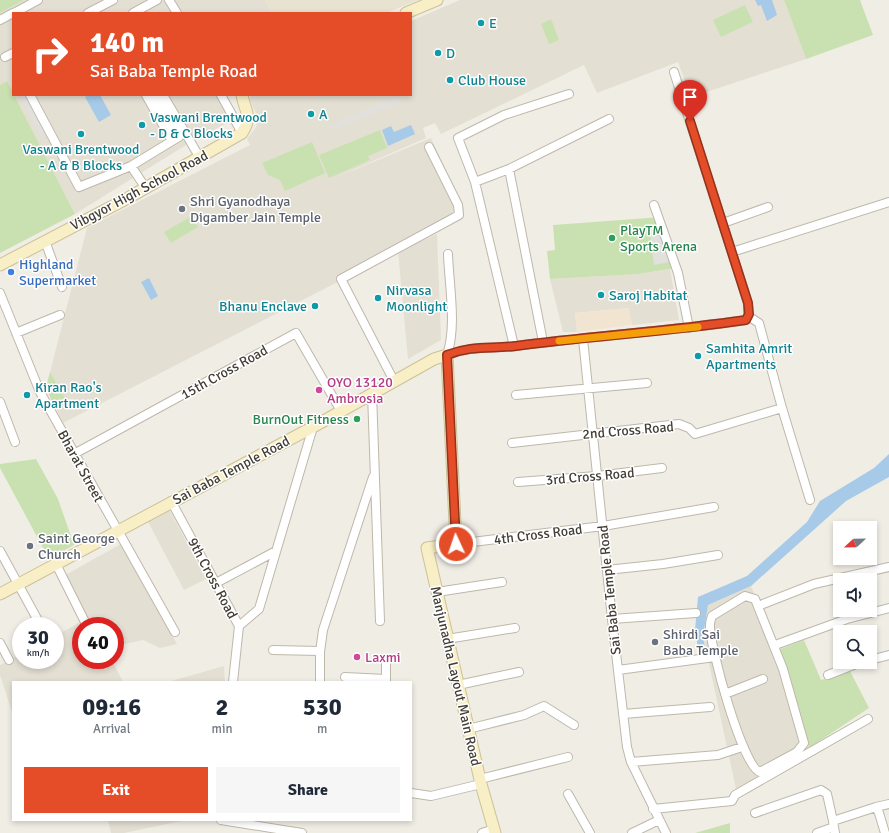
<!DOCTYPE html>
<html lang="en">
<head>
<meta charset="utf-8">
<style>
  :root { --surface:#fff; --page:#f6f6f7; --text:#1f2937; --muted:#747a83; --accent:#e44d28 }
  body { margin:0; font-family:Signika,sans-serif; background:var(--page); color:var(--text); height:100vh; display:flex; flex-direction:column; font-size:15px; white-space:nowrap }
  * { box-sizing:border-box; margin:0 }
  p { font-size:13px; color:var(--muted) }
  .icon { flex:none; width:22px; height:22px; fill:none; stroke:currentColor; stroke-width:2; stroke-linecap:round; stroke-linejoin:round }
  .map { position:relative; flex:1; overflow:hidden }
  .panel { position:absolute; left:12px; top:681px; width:400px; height:140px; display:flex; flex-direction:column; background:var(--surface); border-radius:0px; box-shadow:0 2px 6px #0003 }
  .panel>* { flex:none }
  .hud { position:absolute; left:12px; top:12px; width:400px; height:84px; border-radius:0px; box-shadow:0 2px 6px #0003; background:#e44d28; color:#fff; overflow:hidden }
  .needle { width:26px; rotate:248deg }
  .buttons { position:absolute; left:833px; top:521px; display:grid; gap:8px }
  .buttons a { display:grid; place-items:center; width:44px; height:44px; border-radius:0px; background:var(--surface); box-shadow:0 2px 6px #0003; font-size:20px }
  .speed { position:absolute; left:12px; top:617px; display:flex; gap:8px; font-size:20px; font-weight:700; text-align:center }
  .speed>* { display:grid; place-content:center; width:52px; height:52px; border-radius:50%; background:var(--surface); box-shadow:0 2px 6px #0003; line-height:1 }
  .speed small { font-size:10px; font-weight:400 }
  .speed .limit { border:6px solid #d22; background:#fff; color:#111 }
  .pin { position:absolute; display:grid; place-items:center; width:34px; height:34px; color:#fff; margin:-41px -17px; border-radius:50% 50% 50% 0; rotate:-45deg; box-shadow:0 0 4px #0007 }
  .pin .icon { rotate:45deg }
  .me { position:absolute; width:44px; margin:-22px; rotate:357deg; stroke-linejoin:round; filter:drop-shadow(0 0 3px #0008) }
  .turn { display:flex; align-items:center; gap:14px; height:84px; padding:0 12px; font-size:18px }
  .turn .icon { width:52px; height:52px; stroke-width:2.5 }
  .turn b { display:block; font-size:28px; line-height:34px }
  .eta { display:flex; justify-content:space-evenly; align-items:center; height:68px; text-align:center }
  .eta b { font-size:24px; font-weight:700; line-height:28px }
  .button { display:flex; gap:8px; margin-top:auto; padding:8px 12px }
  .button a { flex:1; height:46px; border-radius:0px; background:var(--accent); color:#fff; font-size:16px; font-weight:700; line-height:46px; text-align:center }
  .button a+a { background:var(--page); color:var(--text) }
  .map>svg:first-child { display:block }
</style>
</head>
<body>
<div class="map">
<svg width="889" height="833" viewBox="0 0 889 833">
  <rect width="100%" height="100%" fill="#f0ede5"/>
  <path fill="#e4dfd3" d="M24,0H265L272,13H13V94L7,82L0,85V13Z
    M460,0H784L806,59L691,97L678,62L597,93L584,65L441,134L435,123L423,128L426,138L332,179L431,138L464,209L462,218L407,247L437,234L441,340L408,359L398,251L63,423L46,388L87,228L250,145L247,139L256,127L257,116L250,100L251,95H411V21Z
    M14,95H226L238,117L186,145L75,214Z
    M670,269L679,320L632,325L628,308L575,313L577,332H563L550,279L639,274Z
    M169,509L206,579L184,590L147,520Z
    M121,544L172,635L177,644L160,648L143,640L115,646V626H83L58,579Z
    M751,586L778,650L810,751L736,789L703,636L708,605Z
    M79,623L81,626V660H112L123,682H13V715L0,675V665L21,654V660H55V636Z
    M224,666L225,682H168Z
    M108,820H186L124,833H111Z"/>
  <path fill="#f1e5d1" d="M629,308L632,325L577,332L575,313Z"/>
  <path fill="#e8e2d0" d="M265,0H418L386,13H272Z"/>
  <path fill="#c9e1b1" d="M0,0H24L0,13Z
    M784,0H860L873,35L806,59Z
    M745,5L753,22L721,37L713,20Z
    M551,19L559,40L549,44L541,24Z
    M7,81L75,214L0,253V85Z
    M380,130L387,148L368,156L370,160L329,178L319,155Z
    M312,142L325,173L285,191L280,180L268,175L262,163Z
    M192,216L198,227L171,243L164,232Z
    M662,217L681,267L639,274L550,279L547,251L555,250L553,225Z
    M50,372L67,402L55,408L46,388Z
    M36,459L58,499L74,545L49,559L0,468V464Z
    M804,640L821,680L850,671L869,708L809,748L778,650Z
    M730,823V833H695Z"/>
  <path fill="#e2e0dd" d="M19,95H25L46,133L41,136Z
    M397,96L400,102L333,130L331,125Z
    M649,224L659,228L670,262L654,265Z"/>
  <path fill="#a6cae8" d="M755,0H772L777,15L767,21L761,5L758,6Z
    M89,95H100L111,115L99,122L85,97Z
    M411,125L415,134L388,146L382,130L391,126L394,132Z
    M149,278L158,296L151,300L141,282Z
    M889,454V477L846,501L751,586L708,605L703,636L706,654L699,655L695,630L698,597L747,576L807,522L820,501L874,468Z"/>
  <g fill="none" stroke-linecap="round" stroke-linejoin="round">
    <defs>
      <path id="street" d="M169,0L177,13
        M14,13L38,0
        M88,13L113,0
        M133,13L157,0
        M0,20L13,13
        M5,57L13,53
        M674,72L748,303V316
        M30,95L79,187L131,166L172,141L146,95
        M155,95L179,137L172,141
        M163,95L200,158
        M221,95L242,133
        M131,166L145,187
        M509,169L543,342
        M475,182L509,169L609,119
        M654,205L678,273L689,328
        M723,223L768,207
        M45,241L62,287
        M732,252L889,202
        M0,293L40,392L175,632
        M748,316L759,323L782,408L810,500
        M16,333L60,315
        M583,339L612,619L627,747L631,762L666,833
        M514,346L475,182L458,138L504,115L569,94
        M447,355C473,345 490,349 516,346C593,336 670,331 746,320L748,316
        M447,355C457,326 449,285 448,254
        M394,381L341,279L459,215L458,205L429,147
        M372,393L380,621
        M516,395L647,383
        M0,402L15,442
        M512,443L679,424L689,428L695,434L782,408
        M74,454L296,333L341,411
        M518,482L597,476L662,468
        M171,501L239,626L233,682
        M456,544L603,526L714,507
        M0,551L41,626
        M56,564L87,626
        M607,570L663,564L718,555
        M216,583L276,551
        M437,592L502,582
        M745,596L755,599L783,669L804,743L797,752L760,772C743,768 709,645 710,625C710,622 711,619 712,616Z
        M763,604L814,584L889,567
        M612,619L696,613
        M239,626L259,609L313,427
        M447,639L515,628
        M0,643L9,660
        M778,644L847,619L889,608
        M273,650L320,651
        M870,660L889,655
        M618,670L715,657
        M828,675L861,662
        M345,677L386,679
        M320,682V652L323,630L373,477
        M386,682V660
        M458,685L519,672
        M725,694L763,679
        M623,714L710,707
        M468,729L524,715L544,706L574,725
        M631,762L718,755L742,747
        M480,779L568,757
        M411,793L431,796L481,784
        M568,794L590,833
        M876,807L889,804
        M653,809L732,801L735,795L868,719
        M755,813L821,790L827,794L833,821
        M221,820L302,833
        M482,833L494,829
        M632,833L659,820
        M817,833L834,827
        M835,833L833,821L876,807L879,813L885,833"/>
      <path id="secondary" d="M406,13L437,0
        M0,265L128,198L242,133C253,116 245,112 242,95
        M0,594L313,427L434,359L447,355L456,544L427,548L481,784L495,833"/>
    </defs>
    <use href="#street" stroke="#beb8ab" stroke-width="10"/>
    <use href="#secondary" stroke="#ccc198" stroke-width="13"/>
    <use href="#street" stroke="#fff" stroke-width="8"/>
    <use href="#secondary" stroke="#f9efc7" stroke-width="11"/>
  </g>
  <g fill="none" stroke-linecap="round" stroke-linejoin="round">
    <defs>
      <path id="route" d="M456,544L447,355C472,345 491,349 516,346C593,336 670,331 746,320L749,314L748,303L690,121"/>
    </defs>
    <use href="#route" stroke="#94321a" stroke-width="10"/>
    <use href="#route" stroke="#e44d28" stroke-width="7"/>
    <path stroke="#f59e0b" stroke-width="7" d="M559,341L698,327"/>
  </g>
  <g fill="#0f9aa8" stroke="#fff" stroke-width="1.5">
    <circle cx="481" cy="23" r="4"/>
    <circle cx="438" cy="53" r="4"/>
    <circle cx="450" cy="80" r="4"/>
    <circle cx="311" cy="114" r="4"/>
    <circle cx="142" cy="125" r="4"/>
    <circle cx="81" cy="134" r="4"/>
    <circle cx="601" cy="295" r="4"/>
    <circle cx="378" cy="298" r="4"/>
    <circle cx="315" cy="306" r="4"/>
    <circle cx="698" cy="356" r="4"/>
    <circle cx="27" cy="395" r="4"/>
  </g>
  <g fill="#6b7280" stroke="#fff" stroke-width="1.5">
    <circle cx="182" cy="209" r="4"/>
    <circle cx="30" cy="546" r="4"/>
    <circle cx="655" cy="642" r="4"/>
  </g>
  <g fill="#2e9e5b" stroke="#fff" stroke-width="1.5">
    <circle cx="612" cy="238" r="4"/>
    <circle cx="357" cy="419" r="4"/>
  </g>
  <circle fill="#3f7fe0" stroke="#fff" stroke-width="1.5" cx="11" cy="272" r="4"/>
  <g fill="#d1479c" stroke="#fff" stroke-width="1.5">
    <circle cx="319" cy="390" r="4"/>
    <circle cx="357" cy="657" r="4"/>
  </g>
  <g text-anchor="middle" stroke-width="3" stroke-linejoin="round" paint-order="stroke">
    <g font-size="14" fill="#0d838f" stroke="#fff" text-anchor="start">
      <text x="489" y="28">E</text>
      <text x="446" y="58">D</text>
      <text x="458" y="85">Club House</text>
      <text x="319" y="119">A</text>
      <text x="150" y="122">Vaswani Brentwood<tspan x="150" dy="16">- D &amp; C Blocks</tspan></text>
      <text x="81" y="154" text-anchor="middle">Vaswani Brentwood<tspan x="81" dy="16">- A &amp; B Blocks</tspan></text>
      <text x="386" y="295">Nirvasa<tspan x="386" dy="16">Moonlight</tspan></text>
      <text x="609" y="300">Saroj Habitat</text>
      <text x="307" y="311" text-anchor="end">Bhanu Enclave</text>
      <text x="706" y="353">Samhita Amrit<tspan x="706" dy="16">Apartments</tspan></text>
      <text x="35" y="392">Kiran Rao's<tspan x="35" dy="16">Apartment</tspan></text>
    </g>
    <g font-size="14" fill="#423e35" stroke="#fff">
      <text transform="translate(139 190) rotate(-28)" y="5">Vibgyor High School Road</text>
      <text transform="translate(224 372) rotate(-29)" y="5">15th Cross Road</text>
      <text transform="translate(628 430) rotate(-5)" y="5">2nd Cross Road</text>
      <text transform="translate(81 466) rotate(61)" y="5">Bharat Street</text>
      <text transform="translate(231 470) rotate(-28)" y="5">Sai Baba Temple Road</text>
      <text transform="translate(590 476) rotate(-5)" y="5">3rd Cross Road</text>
      <text transform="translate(538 534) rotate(-7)" y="5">4th Cross Road</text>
      <text transform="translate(213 578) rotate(62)" y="5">9th Cross Road</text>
      <text transform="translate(609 590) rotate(-96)" y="5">Sai Baba Temple Road</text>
      <text transform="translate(456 676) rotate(77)" y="5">Manjunadha Layout Main Road</text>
    </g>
    <g font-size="14" fill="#5b616d" stroke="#fff" text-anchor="start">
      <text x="190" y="206">Shri Gyanodhaya<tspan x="190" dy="16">Digamber Jain Temple</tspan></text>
      <text x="38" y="543">Saint George<tspan x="38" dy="16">Church</tspan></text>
      <text x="663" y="639">Shirdi Sai<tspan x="663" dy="16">Baba Temple</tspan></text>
    </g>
    <g font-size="14" fill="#27864d" stroke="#fff" text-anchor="start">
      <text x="620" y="235">PlayTM<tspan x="620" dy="16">Sports Arena</tspan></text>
      <text x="349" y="424" text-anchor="end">BurnOut Fitness</text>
    </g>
    <g font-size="14" fill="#366cbe" stroke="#fff" text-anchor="start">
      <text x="19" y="269">Highland<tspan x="19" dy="16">Supermarket</tspan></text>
    </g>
    <g font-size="14" fill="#b23c85" stroke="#fff" text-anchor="start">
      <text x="327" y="387">OYO 13120<tspan x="327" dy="16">Ambrosia</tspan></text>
      <text x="365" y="662">Laxmi</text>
    </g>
  </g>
</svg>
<div class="buttons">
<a><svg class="needle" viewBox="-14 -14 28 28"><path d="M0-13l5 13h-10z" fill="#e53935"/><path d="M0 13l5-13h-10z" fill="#747a83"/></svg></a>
<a><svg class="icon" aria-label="sound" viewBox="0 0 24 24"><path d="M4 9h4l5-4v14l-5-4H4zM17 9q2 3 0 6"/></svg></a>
<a><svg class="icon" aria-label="search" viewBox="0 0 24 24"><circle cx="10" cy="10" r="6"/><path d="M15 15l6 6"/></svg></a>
</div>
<div class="speed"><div>30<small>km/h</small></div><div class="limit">40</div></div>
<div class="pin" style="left:690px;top:121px;background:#d93025"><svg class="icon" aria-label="arrive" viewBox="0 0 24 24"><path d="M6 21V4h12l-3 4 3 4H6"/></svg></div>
<svg class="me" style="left:456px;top:544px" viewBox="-20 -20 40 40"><circle r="17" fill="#e44d28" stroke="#fff" stroke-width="3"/><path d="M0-11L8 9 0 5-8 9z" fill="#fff"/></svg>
<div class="hud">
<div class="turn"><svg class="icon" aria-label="right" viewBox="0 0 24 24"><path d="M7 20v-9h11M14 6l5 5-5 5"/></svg><div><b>140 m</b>Sai Baba Temple Road</div></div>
</div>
<section class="panel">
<div class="eta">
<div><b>09:16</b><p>Arrival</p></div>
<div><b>2</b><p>min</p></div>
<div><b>530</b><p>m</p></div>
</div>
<div class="button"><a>Exit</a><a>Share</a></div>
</section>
</div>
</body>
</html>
